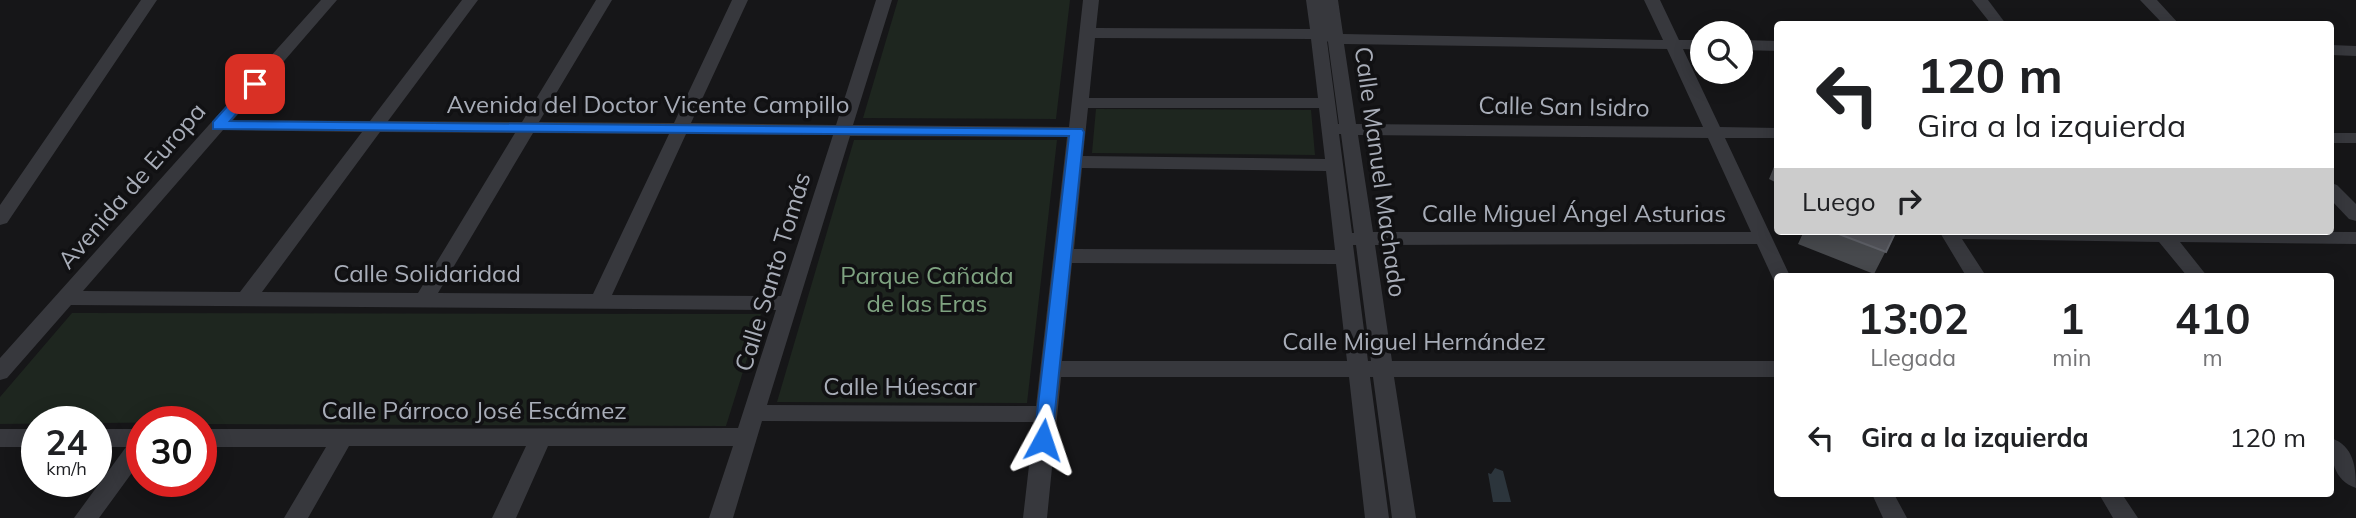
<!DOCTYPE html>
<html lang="es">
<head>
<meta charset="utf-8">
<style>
  :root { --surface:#fff; --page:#f6f6f6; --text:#202124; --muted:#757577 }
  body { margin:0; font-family:Mulish,sans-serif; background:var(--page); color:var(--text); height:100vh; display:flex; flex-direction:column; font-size:26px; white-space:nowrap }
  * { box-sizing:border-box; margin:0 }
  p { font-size:23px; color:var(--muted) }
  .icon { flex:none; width:38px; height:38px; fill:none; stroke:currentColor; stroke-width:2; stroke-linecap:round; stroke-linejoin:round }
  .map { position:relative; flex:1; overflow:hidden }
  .details { position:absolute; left:1774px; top:273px; width:560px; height:224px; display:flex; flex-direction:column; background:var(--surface); border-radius:7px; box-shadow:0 4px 18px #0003 }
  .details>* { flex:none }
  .hud { position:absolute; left:1774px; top:21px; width:560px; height:214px; border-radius:7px; box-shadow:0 4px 18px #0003; background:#fff; color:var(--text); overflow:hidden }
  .tools { position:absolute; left:1690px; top:21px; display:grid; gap:14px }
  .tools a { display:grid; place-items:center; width:63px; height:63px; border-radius:50%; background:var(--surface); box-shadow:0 4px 18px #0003; font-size:35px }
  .speed { position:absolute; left:21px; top:406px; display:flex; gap:14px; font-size:35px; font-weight:700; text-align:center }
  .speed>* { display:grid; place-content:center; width:91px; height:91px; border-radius:50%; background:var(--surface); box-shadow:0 4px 18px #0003; line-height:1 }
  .speed small { font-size:18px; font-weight:400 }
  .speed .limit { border:10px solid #d22; background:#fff; color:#111 }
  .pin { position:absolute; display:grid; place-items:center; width:60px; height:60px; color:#fff; margin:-30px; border-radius:14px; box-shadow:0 4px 10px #0006 }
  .me { position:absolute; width:77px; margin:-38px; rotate:5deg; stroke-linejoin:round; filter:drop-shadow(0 0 5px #0008) }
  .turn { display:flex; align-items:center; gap:24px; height:147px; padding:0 28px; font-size:32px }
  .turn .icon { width:91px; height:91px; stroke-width:2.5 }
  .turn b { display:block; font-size:49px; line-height:60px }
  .then { display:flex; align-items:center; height:66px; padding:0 28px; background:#0003; gap:14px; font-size:26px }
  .eta { display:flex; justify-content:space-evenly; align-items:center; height:119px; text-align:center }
  .eta b { font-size:42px; font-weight:700; line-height:49px }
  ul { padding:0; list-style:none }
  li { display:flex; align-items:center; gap:21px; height:91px; padding:0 28px }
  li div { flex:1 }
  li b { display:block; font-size:26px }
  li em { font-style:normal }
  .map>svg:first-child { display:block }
</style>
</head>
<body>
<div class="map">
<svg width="2356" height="518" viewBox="0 0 2356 518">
  <rect width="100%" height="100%" fill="#161618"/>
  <path fill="#1e261f" d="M898,0H1070L1056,119L863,118Z
    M1096,109L1311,110L1315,155L1092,153Z
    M854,140H1057L1027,403L777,402Z
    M72,313L761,314L726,426L201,424V422L0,424V397Z"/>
  <path fill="#2c353c" d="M1495,468L1503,471L1511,502H1493L1488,473L1491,474Z"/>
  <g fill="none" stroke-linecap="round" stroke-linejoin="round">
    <path fill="#37383d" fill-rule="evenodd" d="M141,0H157L7,223L0,225V205Z
      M321,0H337L233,120L370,121L462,0H478L388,121L522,122L596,0H612L539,122L674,123L732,0H748L691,123L836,125L876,0H892L853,125L1069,127L1083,0H1099L1096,28L1310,29L1306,0H1322L1327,32L1322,0H1338L1343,34L1663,40L1644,0H1660L1679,40H1703V50L1683,49L1720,127L1778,128V138H1725L1790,276H1778V282L1774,281L1757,244L1375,245L1392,361H1778V377H1394L1416,518H1392L1373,377H1370L1389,518H1365L1349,377H1061L1047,518H1023L1034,422L762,421L733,518H709L733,446H548L516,518H492L526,446H349L308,518H284L326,447H201V429L738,428L776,310L71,305L7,378L0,380V358ZM1095,38L1311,39L1318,98H1089ZM1327,41L1328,42L1339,124H1338ZM1344,44L1667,49L1703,127L1356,124ZM1088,108H1319L1325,159L1083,156ZM223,130L362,132L240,292L83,291ZM380,132L515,133L418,293L262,292ZM533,133L669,134L593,294L438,293ZM686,134L833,135L781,296L612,295ZM1339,134H1341L1354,233H1352ZM1358,135L1708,138L1751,232H1373ZM850,136L1067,137L1036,406L767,405ZM1082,168L1326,171L1335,250L1074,249ZM1353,245H1356L1371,361H1368ZM1072,263L1336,264L1347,361H1062Z
      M1972,0H1988L2006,24H1991Z
      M2140,0H2157L2179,24H2163Z
      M1741,40L1778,41V51L1741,50Z
      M2331,45L2356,46V56L2331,55Z
      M2331,133H2356V143H2331Z
      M2331,183L2337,185L2356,204V221L2349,219L2331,200Z
      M1939,231L2356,232V244L2180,242L2207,276H2187L2159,242L1962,239L1986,276H1966Z
      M0,429H37V447H0Z
      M96,429H142V459L99,518H74L126,447H96Z
      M2331,438C2354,446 2356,467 2356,488C2333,480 2331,459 2331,438Z
      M1872,494H1894L1907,518H1883Z
      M2099,494H2122L2138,518H2113Z"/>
  </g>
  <path fill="#47494d" d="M1778,157V188L1776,187L1777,183L1769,179Z
    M1804,231H1896L1874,274L1798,244Z"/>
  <path fill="#525359" stroke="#5f6168" stroke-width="2" d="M1831,231H1896L1886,252Z"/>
  <path fill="#1a73e8" stroke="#114b97" stroke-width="2" d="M255,80L262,84L230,121L1082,129L1084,132L1052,440L1049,445L1043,448L1036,445L1034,440L1069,136L213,129V122L250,81Z"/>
  <g text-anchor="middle" stroke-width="7" stroke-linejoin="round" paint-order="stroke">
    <g font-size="24" fill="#a8adb8" stroke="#111113">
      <text x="648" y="113">Avenida del Doctor Vicente Campillo</text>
      <text transform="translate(1564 107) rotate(1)" y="8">Calle San Isidro</text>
      <text transform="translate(1380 172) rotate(82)" y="8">Calle Manuel Machado</text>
      <text transform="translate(132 186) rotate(-49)" y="8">Avenida de Europa</text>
      <text x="1574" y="222">Calle Miguel Ángel Asturias</text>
      <text transform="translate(773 272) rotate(-73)" y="8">Calle Santo Tomás</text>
      <text x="427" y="282">Calle Solidaridad</text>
      <text x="1414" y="350">Calle Miguel Hernández</text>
      <text x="900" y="395">Calle Húescar</text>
      <text x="474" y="419">Calle Párroco José Escámez</text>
    </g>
    <g font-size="24" fill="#7fa381" stroke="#111113">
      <text x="927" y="284">Parque Cañada<tspan x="927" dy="28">de las Eras</tspan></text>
    </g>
  </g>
</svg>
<div class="tools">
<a><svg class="icon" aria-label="search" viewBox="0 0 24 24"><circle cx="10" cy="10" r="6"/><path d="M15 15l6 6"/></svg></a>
</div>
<div class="speed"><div>24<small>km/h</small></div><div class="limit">30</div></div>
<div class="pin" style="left:255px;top:84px;background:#d93025"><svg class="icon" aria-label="arrive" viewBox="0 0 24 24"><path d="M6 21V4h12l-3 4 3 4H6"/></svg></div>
<svg class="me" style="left:1043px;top:440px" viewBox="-20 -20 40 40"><path d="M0-17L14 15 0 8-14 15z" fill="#1a73e8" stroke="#fff" stroke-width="4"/></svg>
<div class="hud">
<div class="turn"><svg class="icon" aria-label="left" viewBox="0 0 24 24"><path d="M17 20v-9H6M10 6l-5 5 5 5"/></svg><div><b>120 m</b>Gira a la izquierda</div></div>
<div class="then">Luego<svg class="icon" aria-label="right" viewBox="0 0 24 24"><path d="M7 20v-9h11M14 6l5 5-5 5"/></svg></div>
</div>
<section class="details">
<div class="eta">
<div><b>13:02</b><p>Llegada</p></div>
<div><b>1</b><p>min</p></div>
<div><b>410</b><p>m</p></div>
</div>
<ul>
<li><svg class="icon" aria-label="left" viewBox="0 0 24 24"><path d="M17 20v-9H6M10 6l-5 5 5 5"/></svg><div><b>Gira a la izquierda</b></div><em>120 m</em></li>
</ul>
</section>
</div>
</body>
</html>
